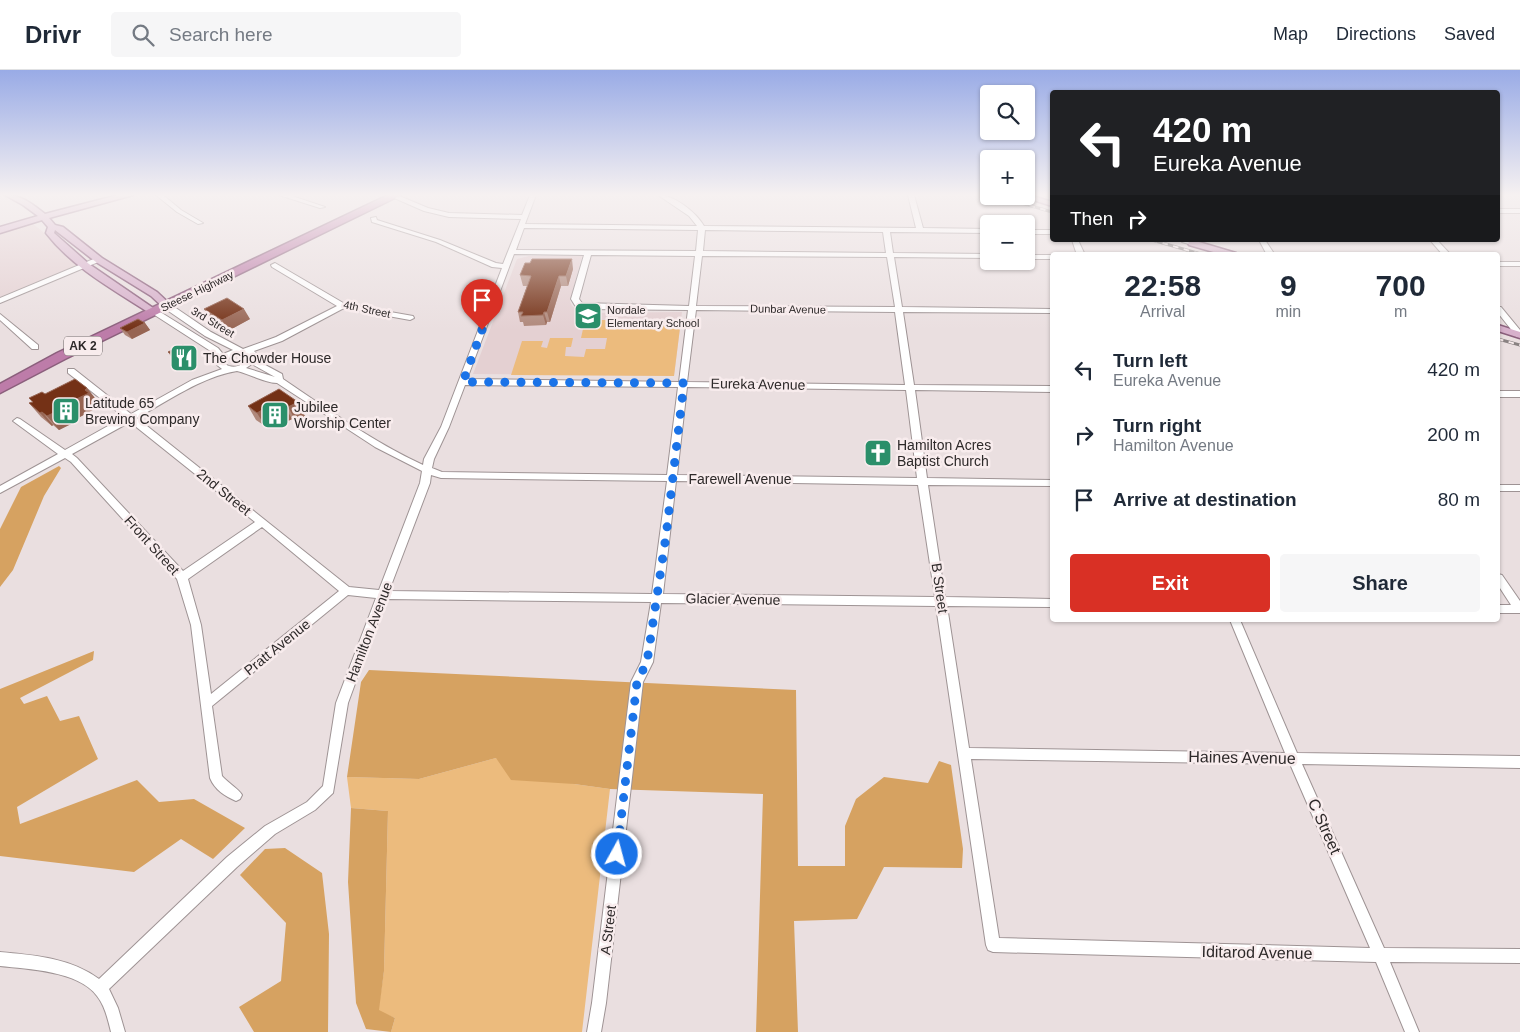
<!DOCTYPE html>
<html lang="en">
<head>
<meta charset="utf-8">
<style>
  :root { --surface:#fff; --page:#f6f6f7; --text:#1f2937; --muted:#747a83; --line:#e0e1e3; --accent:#d93025 }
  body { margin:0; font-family:Helvetica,sans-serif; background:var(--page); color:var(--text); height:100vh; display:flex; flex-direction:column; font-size:19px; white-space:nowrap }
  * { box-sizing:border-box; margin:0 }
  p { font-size:16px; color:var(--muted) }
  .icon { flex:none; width:28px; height:28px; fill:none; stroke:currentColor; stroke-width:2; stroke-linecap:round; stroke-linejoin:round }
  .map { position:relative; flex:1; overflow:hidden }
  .details { position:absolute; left:1050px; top:182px; width:450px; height:370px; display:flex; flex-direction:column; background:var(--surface); border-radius:5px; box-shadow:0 1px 4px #0004 }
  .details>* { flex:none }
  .top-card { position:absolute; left:1050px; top:20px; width:450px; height:152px; border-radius:5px; box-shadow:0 1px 4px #0004; background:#202124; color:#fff; overflow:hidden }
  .controls { position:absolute; left:980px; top:15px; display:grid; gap:10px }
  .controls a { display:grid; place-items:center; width:55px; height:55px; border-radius:5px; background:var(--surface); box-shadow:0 1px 4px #0004; font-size:25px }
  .pin { position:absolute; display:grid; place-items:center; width:42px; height:42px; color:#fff; margin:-51px -21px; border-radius:50% 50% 50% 0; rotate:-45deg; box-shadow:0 0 5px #0007 }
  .pin .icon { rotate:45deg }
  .me { position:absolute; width:55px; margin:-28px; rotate:7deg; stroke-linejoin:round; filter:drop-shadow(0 0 4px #0008) }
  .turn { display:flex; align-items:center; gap:18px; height:105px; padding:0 20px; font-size:22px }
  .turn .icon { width:65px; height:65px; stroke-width:2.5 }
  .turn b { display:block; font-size:35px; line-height:42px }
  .then { display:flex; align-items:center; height:48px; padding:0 20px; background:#0003; gap:10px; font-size:19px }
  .eta { display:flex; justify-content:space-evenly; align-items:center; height:85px; text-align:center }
  .eta b { font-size:30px; font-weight:600; line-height:35px }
  .cta { display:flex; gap:10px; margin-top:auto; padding:10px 20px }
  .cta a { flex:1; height:58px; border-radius:5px; background:var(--accent); color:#fff; font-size:20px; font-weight:600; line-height:58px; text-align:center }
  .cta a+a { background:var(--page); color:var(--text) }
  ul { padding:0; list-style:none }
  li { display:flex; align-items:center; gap:15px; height:65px; padding:0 20px }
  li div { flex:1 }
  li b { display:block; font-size:19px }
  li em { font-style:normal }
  header { display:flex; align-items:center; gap:30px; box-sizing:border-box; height:70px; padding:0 25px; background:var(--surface); border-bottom:1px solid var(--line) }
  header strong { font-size:24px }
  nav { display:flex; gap:28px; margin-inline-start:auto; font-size:18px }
  .search { width:350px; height:45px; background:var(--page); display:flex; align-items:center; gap:12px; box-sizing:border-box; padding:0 18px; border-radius:5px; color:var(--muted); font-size:19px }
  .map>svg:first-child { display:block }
</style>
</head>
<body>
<header>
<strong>Drivr</strong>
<div class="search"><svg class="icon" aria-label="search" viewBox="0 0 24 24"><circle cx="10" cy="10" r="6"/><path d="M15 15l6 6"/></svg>Search here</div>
<nav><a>Map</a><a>Directions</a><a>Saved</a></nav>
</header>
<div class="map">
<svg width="1520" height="962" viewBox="0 0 1520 962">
  <rect width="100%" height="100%" fill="#eadfe0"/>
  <path fill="#e4d0d2" d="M29,151L42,161L60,181L82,199L0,232V160Z
    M529,186H582L570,231L572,236L577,239H589V243L682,242L674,306L473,304L517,189Z"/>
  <path fill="#ecbb7d" d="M585,250H681L674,306L511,305L522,271H543L541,277L547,278L550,268H573L571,277H566L565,286L584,287L586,279H605L607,268H581Z
    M496,688L574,714L610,719L582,962H391L395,948L378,941L384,901L388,741L351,738L347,707L419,709Z"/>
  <path fill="#d6a261" d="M59,396L61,398L44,426L13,500L0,517V459L21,417Z
    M94,581L93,590L20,628L24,634L47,626L60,651L79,646L98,689L17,737L20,754L137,710L159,732L194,729L245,758L213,789L181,769L134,802L0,786V619Z
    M369,600L796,620L798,796H845V756L856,729L884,707L928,713L939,691L951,695L963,779L962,798L884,797L857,849L794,851L798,962H756L763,724L610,719L574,714L511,710L496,688L419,709L347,707L361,612Z
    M351,738L388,741L384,901L379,940L395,948L391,962L366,959L356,933L348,812Z
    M285,778L322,803L329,864L328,962H254L239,937L281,911L286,853L240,805L265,779Z"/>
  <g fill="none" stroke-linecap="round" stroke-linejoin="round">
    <defs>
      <path id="minor" d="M156,125H163L181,140L203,153L198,154L177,142Z
        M279,125H289L325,137L320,138Z
        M391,125H397L428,138L449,143L522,145L530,125H536L525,154L697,156L689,146L658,125C674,125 696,142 704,156L916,158L908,125H914L923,158L989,159V163L890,162L893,183L989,184V188L894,187L902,237L1052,239V243L903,242L914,315L1052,316V322L915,320L927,408L1052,410V416L928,415L945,527L1052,529V537L947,536L969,678L1285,683L1230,550H1240L1297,683L1520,686V698L1302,694L1384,878L1520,879V893L1390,892L1419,962H1405L1376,892L993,882L988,880L986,875L936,536L661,533L653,592L643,612L606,933L601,962H587L592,933L631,612L641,592L651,532L386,529L348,633L333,723L315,740L275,764L237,797L109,919L118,938L125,962H111C108,950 105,936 97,926C79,901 28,899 0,896V882C34,885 71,888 99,909L227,787L265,756L307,732L323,716L336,633L376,528L348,525L212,636L222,706C228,713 239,719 242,725L240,729L236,731C225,726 215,720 210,708L191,555L177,509L71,392L65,388L0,423V416L58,384L13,351L17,348L20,349L65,380L124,347L68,303V299H74L131,344L192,310L222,299L217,295L219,289L212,282L150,242L154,240H157L218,278L223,284L233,280L205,266L164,238V234H170L211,262L243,279L276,267L337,236L272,197L271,195L275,193L345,234L413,246L414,248L410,250L344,238L282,271L254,281L256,283V290L282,304L283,309C329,340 373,372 423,395L424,389L441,357L502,198L492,197L436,172L372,152L371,148L376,147L377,150L440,170L496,193L503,194L521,149L449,147L424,141L392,127ZM524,158L698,160L696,181L516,180ZM705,160L883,162L886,183L703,181ZM514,184L584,185L571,229L576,237L586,239L688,240L679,312L467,309ZM591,185L695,186L689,236L582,233L579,229ZM702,186L887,187L895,237L696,236ZM696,240L895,242L905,315L687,312ZM245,283L248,284L249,288C243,295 234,300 225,294L230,287ZM252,294L275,307L246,298ZM237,301C250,304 265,313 277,313L375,377L422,401L420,413L379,520L349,517L137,348C168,331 201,307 237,301ZM465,315L678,317L667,405L442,402L432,398L434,389L449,357ZM687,317L906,320L917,408L677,405ZM130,352L255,452L183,501L77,388L72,384ZM431,405L441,408L667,411L652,524L389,521L430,413ZM676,411L918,415L935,527L663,524ZM262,457L339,521L211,624L201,555L188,509ZM971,689L1290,694L1370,878L999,868Z
        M1498,139H1520V143H1498Z
        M1026,160H1052V164H1026Z
        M1072,170H1078L1085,185H1077Z
        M1181,170H1188L1195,173L1192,175L1182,172Z
        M1259,170H1265L1275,185H1267Z
        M1430,170H1437L1451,185H1443Z
        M1026,185H1052V189H1026Z
        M96,188L103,190L0,233V228Z
        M1498,192H1520V196H1498Z
        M1498,237H1501L1520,260V267H1517L1498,243Z
        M0,244L38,275V279H32L0,250Z
        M1498,321H1520V327H1498Z
        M1498,415H1520V421H1498Z
        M1498,504L1502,505L1520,531V543H1498V535H1511L1498,515Z"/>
      <path id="major" d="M5,125C22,125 32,134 45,144L118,125H133L49,148L55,155L63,157L102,188L157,222L172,236L170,238H164L151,226L96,192L55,160L54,163L89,194L159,242L157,244H151C114,220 73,198 46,163L48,157L42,150L0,163V157L38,146L23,135Z
        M1030,125L1052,132V136L1021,126Z
        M1192,170L1236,183L1237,185H1224L1189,175L1188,173Z
        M1498,255L1520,262V268L1498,261Z"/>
      <path id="highway" d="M388,125H401L65,289L0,323V314L57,283Z"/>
    </defs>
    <use href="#minor" stroke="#9e9394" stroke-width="2"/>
    <use href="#major" stroke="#8b5f7c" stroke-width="3"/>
    <use href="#highway" stroke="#8b5f7c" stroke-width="3"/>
    <use href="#minor" fill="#fff" fill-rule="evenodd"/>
    <use href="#major" fill="#d7b0cb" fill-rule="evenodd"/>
    <use href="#highway" fill="#bd7ca9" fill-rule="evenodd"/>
    <defs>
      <path id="rail" d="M998,126L1052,142
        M1152,170L1204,185
        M1498,269L1520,275"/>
    </defs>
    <use href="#rail" stroke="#898282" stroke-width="3"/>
    <use href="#rail" stroke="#f8eced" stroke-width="2" stroke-dasharray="5.5" stroke-linecap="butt"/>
  </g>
  <path fill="#af887b" d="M530,193L573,199L568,216H561L550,252H547L546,255L524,256L523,252H520L518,242L527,216H523L520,205Z
    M204,239L250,249L228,261L210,249Z
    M145,253L150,260L132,269L125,265L120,258Z
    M168,282L195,287L181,294L173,289Z
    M87,318L98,332L97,333L100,336L78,348L79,350L59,360L53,355L52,356L41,347L29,333L32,332L29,328Z
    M279,319L305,346L296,351L292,349L288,351L282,347L265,356L256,350L248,336Z"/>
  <path fill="#976553" d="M572,189L573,199L568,216L566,206Z
    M559,206L561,216L550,252L547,242Z
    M244,239L250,249L228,261L222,250Z
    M544,242L547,252L546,255L543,245Z
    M145,253L150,260L132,269L127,262Z
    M191,280L195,287L181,294L176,287Z
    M87,318L98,332L97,333L100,336L78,348L79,350L59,360L47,346L66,334Z
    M298,332L305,346L296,351L288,337Z
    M274,333L282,347L265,356L257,343Z
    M284,335L292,349L288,351L280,337Z
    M42,342L53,355L52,356L40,343Z"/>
  <path fill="#743116" stroke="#976553" d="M532,189H572L566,206H559L547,242H544L543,245L521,246L523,242H518L531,206L520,205L525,193H530Z
    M227,228L244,239L222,250L204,239Z
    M138,249L145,253L127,262L120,258Z
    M183,275L191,280L176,287L168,282Z
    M75,309L87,318L85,320L89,323L66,334L68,336L47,346L42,342L40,343L29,333L33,332L29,328L42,322L45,324Z
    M279,319L298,332L288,337L284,335L280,337L274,333L257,343L248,336Z"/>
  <linearGradient id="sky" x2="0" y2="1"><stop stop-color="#99abe6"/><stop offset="0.48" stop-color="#f6f1f1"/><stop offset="1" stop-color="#f6f1f1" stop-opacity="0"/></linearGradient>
  <rect width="1520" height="260" fill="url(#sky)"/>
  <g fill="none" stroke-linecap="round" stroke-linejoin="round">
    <path stroke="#1a73e8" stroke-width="9" stroke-dasharray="0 16.2" d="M482,260L463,312L684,313L666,466L647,592L637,612L617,784"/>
  </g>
  <defs>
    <symbol id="school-square" viewBox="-11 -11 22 22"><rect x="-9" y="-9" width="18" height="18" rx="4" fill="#2b8f6a" stroke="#f8eced"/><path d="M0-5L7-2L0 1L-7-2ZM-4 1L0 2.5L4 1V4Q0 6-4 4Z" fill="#fff"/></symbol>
    <symbol id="restaurant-square" viewBox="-11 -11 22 22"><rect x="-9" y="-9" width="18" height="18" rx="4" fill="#2b8f6a" stroke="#f8eced"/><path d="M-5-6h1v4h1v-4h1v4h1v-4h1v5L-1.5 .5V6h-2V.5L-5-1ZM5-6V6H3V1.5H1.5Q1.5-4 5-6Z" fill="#fff"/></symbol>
    <symbol id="building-square" viewBox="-11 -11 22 22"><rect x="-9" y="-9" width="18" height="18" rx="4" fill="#2b8f6a" stroke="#f8eced"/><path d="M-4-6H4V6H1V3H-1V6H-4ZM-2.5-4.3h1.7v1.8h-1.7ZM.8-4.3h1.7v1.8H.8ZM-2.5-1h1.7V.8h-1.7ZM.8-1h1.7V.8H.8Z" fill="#fff"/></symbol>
    <symbol id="church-square" viewBox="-11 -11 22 22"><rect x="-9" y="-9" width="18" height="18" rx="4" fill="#2b8f6a" stroke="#f8eced"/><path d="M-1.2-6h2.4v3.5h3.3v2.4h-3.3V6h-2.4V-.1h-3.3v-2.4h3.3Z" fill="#fff"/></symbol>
  </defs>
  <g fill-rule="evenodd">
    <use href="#school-square" x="572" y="230" width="32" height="32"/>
    <use href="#restaurant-square" x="168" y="272" width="32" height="32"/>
    <use href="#building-square" x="50" y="325" width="32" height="32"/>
    <use href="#building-square" x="259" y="329" width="32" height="32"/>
    <use href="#church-square" x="862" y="367" width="32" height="32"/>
  </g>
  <g text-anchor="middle" stroke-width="5" stroke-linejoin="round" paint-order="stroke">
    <g font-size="11" fill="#2d2929" stroke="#f8eced">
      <text transform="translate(197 221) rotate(-26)" y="4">Steese Highway</text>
      <text transform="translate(367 239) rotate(12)" y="4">4th Street</text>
      <text transform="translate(788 239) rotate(1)" y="4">Dunbar Avenue</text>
      <text transform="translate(213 252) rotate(31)" y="4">3rd Street</text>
    </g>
    <g font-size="11" fill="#2d2929" stroke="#f8eced" text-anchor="start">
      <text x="607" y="244">Nordale<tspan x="607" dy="13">Elementary School</tspan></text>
    </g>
    <rect fill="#f8eced" stroke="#6a6464" stroke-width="1" x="64" y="266.5" width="38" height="19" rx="4"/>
    <g font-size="12" font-weight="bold" fill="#2d2929">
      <text x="83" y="280">AK 2</text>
    </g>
    <g font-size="14" fill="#2d2929" stroke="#f8eced" text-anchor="start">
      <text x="203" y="293">The Chowder House</text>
      <text x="85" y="338">Latitude 65<tspan x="85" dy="16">Brewing Company</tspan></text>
      <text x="294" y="342">Jubilee<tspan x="294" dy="16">Worship Center</tspan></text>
      <text x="897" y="380">Hamilton Acres<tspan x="897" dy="16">Baptist Church</tspan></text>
    </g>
    <g font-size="14" fill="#2d2929" stroke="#f8eced">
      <text transform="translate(758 314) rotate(1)" y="5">Eureka Avenue</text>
      <text x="740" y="414">Farewell Avenue</text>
      <text transform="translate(224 422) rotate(39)" y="5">2nd Street</text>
      <text transform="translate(152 475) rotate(48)" y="5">Front Street</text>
      <text transform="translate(940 518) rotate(82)" y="5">B Street</text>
      <text transform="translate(733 529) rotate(1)" y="5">Glacier Avenue</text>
      <text transform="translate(369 562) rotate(-69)" y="5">Hamilton Avenue</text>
      <text transform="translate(277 577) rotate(-39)" y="5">Pratt Avenue</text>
      <text transform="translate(608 860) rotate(-83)" y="5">A Street</text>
    </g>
    <g font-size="16" fill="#2d2929" stroke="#f8eced">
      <text transform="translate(1242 687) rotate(1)" y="6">Haines Avenue</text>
      <text transform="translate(1325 756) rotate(66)" y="6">C Street</text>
      <text transform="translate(1257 882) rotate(1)" y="6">Iditarod Avenue</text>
    </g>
  </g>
</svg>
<div class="controls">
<a><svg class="icon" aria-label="search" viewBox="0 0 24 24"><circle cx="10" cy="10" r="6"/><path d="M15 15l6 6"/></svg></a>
<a>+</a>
<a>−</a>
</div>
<div class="pin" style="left:482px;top:260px;background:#d93025"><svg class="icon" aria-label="arrive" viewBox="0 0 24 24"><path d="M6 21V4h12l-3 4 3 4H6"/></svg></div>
<svg class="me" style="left:617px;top:784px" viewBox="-20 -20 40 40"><circle r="17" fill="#1a73e8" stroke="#fff" stroke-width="3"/><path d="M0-11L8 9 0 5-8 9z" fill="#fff"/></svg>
<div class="top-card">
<div class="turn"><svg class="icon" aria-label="left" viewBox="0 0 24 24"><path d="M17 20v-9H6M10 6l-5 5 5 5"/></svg><div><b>420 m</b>Eureka Avenue</div></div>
<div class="then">Then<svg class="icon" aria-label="right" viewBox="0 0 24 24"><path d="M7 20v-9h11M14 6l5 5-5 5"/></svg></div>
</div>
<section class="details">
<div class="eta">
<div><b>22:58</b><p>Arrival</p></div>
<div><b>9</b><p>min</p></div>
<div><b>700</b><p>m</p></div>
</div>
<ul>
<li><svg class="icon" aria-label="left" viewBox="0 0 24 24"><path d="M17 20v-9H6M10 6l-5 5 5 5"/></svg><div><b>Turn left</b><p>Eureka Avenue</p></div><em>420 m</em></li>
<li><svg class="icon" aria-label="right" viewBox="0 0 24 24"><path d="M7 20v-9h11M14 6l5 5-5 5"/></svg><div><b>Turn right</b><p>Hamilton Avenue</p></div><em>200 m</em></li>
<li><svg class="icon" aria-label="arrive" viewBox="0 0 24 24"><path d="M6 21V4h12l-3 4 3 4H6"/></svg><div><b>Arrive at destination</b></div><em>80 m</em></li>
</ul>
<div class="cta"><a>Exit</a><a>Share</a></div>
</section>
</div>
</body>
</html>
